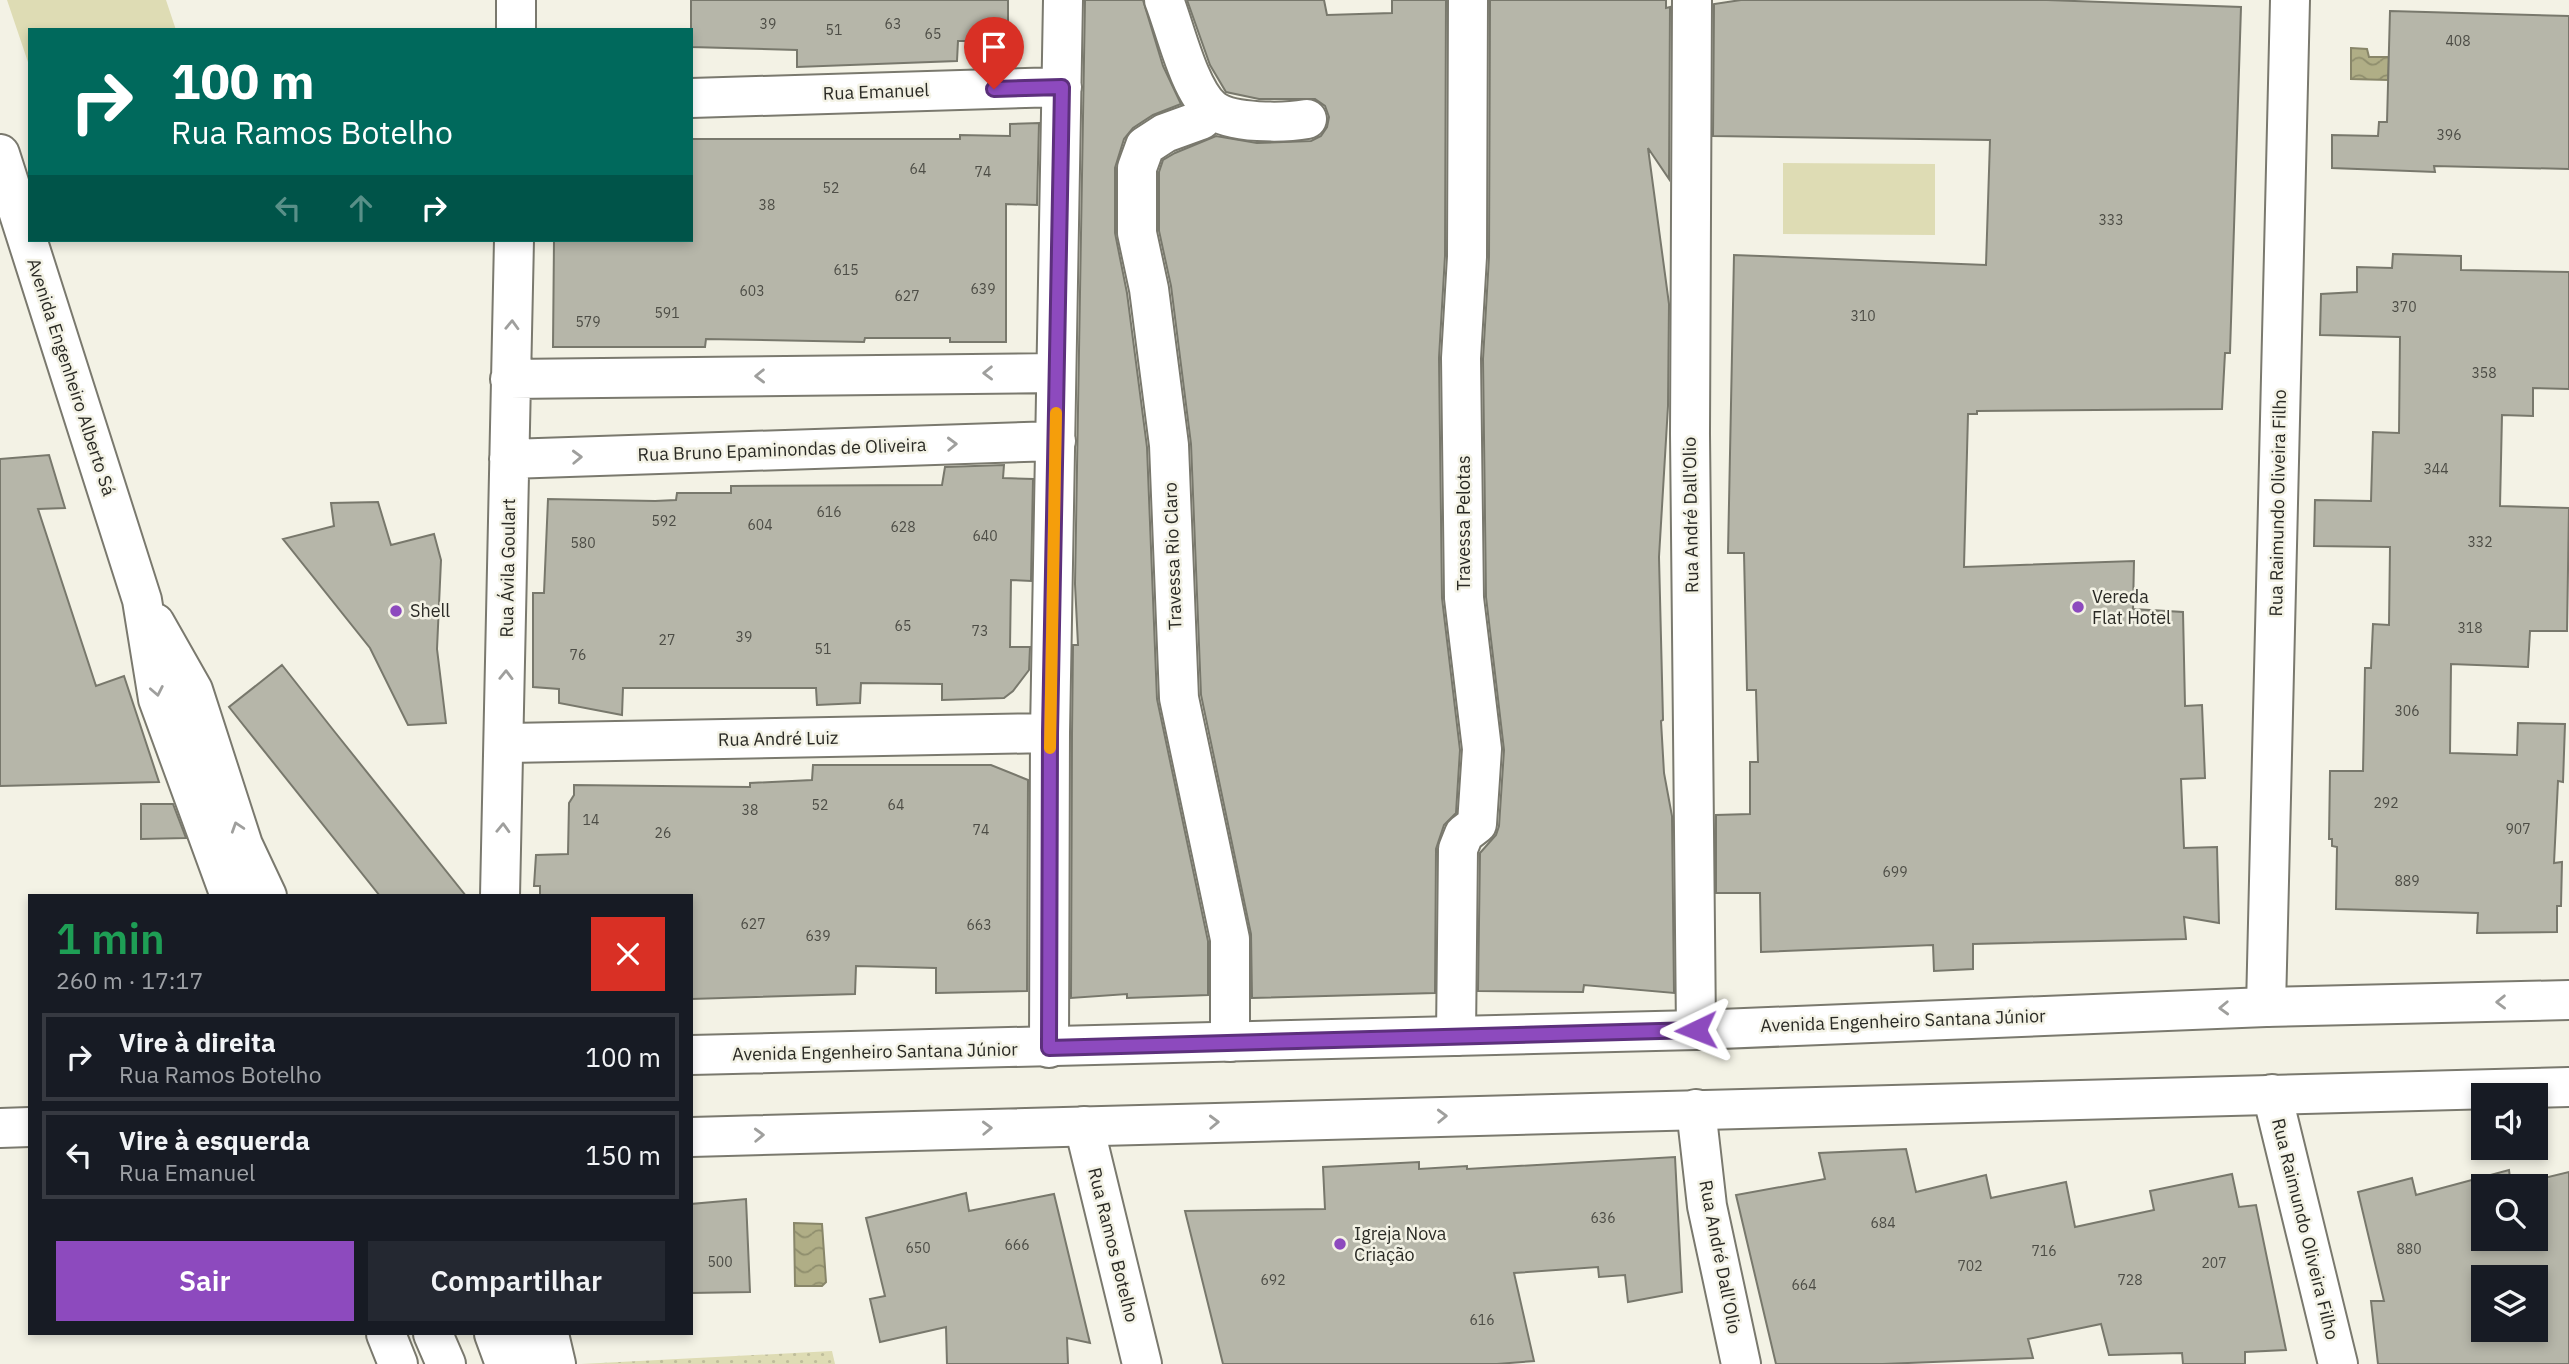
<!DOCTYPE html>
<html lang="pt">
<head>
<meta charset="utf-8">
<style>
  :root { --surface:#171b24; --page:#242831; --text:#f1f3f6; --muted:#9ea1a6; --line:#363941; --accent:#8d4abe }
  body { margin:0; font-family:"IBM Plex Sans",sans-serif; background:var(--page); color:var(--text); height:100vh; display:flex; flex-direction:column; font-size:26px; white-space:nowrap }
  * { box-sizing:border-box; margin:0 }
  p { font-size:23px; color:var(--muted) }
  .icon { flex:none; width:38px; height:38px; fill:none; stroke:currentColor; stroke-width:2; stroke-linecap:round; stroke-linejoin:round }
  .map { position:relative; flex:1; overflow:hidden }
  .sheet { position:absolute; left:28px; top:894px; width:665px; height:441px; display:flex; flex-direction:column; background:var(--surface); border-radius:0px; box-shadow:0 4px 10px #0003 }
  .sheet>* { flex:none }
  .top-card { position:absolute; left:28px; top:28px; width:665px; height:214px; border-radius:0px; box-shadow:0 4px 10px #0003; background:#00695c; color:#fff; overflow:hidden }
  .tools { position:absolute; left:2471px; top:1083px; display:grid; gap:14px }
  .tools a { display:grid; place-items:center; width:77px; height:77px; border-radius:0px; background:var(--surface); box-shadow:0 4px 10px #0003; font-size:35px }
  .pin { position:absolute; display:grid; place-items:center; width:60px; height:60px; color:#fff; margin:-72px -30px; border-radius:50% 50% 50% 0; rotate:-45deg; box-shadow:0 0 7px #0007 }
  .pin .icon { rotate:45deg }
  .me { position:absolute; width:77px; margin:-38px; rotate:268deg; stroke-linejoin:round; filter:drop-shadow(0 0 5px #0008) }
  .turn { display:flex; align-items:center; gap:24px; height:147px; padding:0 28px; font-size:32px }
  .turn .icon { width:91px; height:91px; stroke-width:2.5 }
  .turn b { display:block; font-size:49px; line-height:60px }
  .lanes { display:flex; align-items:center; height:66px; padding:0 28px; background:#0003; justify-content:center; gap:35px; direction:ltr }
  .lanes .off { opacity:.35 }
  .round { display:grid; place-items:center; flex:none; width:74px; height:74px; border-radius:0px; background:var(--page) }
  .summary { display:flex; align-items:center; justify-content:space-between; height:119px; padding:0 28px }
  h1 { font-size:42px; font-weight:600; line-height:52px; color:#1e9e55 }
  .cta { display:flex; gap:14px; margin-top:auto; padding:14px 28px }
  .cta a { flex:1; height:80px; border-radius:0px; background:var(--accent); color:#fff; font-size:28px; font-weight:600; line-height:80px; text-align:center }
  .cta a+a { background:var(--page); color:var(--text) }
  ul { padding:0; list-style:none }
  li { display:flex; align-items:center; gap:21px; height:88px; margin:0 14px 10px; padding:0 14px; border:4px solid var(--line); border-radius:0px }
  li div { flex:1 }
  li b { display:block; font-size:26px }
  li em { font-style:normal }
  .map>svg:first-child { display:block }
</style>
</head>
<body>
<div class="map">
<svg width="2569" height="1364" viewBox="0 0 2569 1364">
  <defs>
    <pattern id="grass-dots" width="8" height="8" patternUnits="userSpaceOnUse" patternTransform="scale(1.75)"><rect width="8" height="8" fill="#dedcb4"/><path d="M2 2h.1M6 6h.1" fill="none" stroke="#bfbd9b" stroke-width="1.8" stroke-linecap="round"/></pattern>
    <pattern id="water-waves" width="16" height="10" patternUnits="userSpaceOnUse" patternTransform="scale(1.75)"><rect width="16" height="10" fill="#b0ae86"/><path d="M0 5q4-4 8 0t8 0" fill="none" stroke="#8f8e6d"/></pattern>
  </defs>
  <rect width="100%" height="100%" fill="#f3f2e5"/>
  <path fill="url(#grass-dots)" d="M832,1351L835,1364H581Z"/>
  <path fill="#dedcb4" d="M7,0H166L176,30H30V68Z
    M1783,163L1935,164V235L1783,234Z"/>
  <path fill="url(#water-waves)" stroke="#888669" stroke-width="2" d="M2351,48L2367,49L2369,57H2389L2388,80L2351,79Z
    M794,1223L822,1224L826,1282L822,1286H795Z"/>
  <path fill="#b6b6a9" stroke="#78786c" stroke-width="2" fill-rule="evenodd" d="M691,0H1008V41H958L957,61L797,67V50L691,47Z
    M1085,0H1143L1163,66L1181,104L1153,115L1133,128L1124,139L1115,168V233L1127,293L1147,447L1157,699L1208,941V995L1127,998V994L1071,998L1072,733L1073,645H1078L1075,584Z
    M1187,0H1324L1327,15L1392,13V0H1446L1445,256L1439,358L1442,598L1460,750L1456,813L1444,825L1436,849L1435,993L1252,998L1251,934L1201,695L1191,444L1171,286L1159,231V172L1163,160L1175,153L1216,136L1257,143L1311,141L1321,136L1327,127L1329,117L1325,106L1315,99H1259L1226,92L1210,65Z
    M1490,0H1666V8L1670,7L1669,179L1648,148L1669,304L1668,406L1659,557L1663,720L1661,721L1664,773L1672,816L1674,993L1584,985L1583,992L1478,991L1480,853L1496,835L1499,826L1504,750L1486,597L1483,359L1489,257Z
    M1741,0H2047L2241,7L2230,353H2225L2222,409L1977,411V414H1968L1964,567L2134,561L2133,609L2183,612L2185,706L2202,705L2205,778L2181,779L2184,848L2217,847L2219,923L2184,917L2186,939L1973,944V969L1934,971L1933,945L1761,952L1760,893H1716V815L1750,814V762H1758L1756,690H1747L1744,553H1728L1734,255L1986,265L1990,140L1713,136L1714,4Z
    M2390,11L2569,16V169L2434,166L2435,172L2332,168V135L2378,136L2379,122H2387Z
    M1039,123L1037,205L1006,204V342H950V338H865L864,342L706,339L705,347H553L554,240H691V139H960V135L1010,136V124Z
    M2393,254L2461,256V270L2569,272V389L2533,388V416L2502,415L2500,506L2569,508L2567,631H2530L2528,667L2451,664L2450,753L2517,755L2518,723L2565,724L2563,782L2558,781L2554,863L2562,862L2561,906H2557V932L2477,933L2478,913L2336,909L2337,847L2332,846V839H2329L2330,771H2363L2365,668H2371L2373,624L2389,625L2390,547L2314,546L2315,500L2371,501L2373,432L2399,433L2400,337L2320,335L2321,294L2357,292V267L2392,268Z
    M49,455L65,508L38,509L96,686L124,676L159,782L0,786V459Z
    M1004,465L1003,478L1033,479L1031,581L1011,580L1010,647H1030L1029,670L1013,691L1004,698L942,700V684L861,683L860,703L817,705L816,688H623L622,715L559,703V689L533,687V593H544L548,499L655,501L676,500L677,493H731V486L942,485L945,467Z
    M378,502L391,545L434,534L441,560L437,649L446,723L408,725L370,648L283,539L334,526L331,503Z
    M282,665L334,731L466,896H380L229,707Z
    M813,765H991L1028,780L1027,991L936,993V968L856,966L855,994L691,999V896H540V886H534L536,855L568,854L569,803L574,795V785L750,787V783L812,780Z
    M141,804H173L186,838L141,839Z
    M1906,1149L1916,1192L1986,1175L1991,1198L2066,1182L2075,1227L2154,1210L2150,1191L2232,1174L2239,1207L2256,1205L2286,1350L2245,1352V1364H2183L2182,1353L2109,1355L2101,1324L2028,1339L2033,1358L1883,1364H1776L1736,1195L1825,1179L1819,1153Z
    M1675,1157L1682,1292L1628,1302L1625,1275L1599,1277L1598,1267L1514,1273L1534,1361L1497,1364H1223L1185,1211L1325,1209L1323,1167L1419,1162V1169L1467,1166V1169Z
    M2509,1170L2511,1186L2569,1172V1364H2378L2371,1301H2384L2358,1192L2412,1178L2416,1195ZM2483,1186H2536V1239H2483ZM2483,1278H2536V1330H2483Z
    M966,1193L969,1211L1054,1194L1090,1343L1067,1338L1068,1364H947L946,1327L880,1342L870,1299L885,1296L866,1218Z
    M746,1199L750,1292L691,1293V1204Z"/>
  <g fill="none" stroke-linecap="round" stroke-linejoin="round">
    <defs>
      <path id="minor" d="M1164,0C1175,28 1189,90 1212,109C1231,124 1284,123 1307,119
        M1692,0L1690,434L1696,1030
        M516,30V0
        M691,98L1062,87
        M1212,110L1201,120L1165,133L1145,146L1137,168V233L1149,289L1169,445L1179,698L1230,939V1042
        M510,379L1056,373
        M509,459L1056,441
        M506,743L1050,733
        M500,896L514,240
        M2266,1007L2290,0
        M1456,1036L1458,849L1464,834L1477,824L1482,749L1464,598L1461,358L1467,257L1468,0
        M1049,1048L1050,733L1063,0
        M2272,1094L2338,1364
        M1696,1109L1707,1206L1741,1364
        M1084,1126L1142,1364
        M0,1128L30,1127
        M386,1334L398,1364
        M549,1334L556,1364"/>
      <path id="tertiary" d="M433,1334L446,1364
        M494,1334L505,1364"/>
      <path id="primary" d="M0,154L142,600L158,699L230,896
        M155,623L193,690L243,845L267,896
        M691,1055L1696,1030L2266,1007L2569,1000
        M691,1137L2569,1087
        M524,1334L532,1364"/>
    </defs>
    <use href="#minor" stroke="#7a796e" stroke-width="42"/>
    <use href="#tertiary" stroke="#7a796e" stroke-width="42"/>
    <use href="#primary" stroke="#7a796e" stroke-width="42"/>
    <use href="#minor" stroke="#fff" stroke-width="38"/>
    <use href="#tertiary" stroke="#fff" stroke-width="38"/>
    <use href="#primary" stroke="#fff" stroke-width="38"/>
  </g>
  <defs><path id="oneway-chevron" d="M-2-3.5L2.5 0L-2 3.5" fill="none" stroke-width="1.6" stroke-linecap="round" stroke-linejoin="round" transform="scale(1.75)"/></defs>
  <g stroke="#9f9f9d">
    <use href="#oneway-chevron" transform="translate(512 325) rotate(-88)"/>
    <use href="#oneway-chevron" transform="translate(988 373) rotate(179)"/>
    <use href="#oneway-chevron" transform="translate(760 376) rotate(179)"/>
    <use href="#oneway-chevron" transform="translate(952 444) rotate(-2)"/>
    <use href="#oneway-chevron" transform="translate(577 457) rotate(-2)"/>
    <use href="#oneway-chevron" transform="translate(506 675) rotate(-89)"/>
    <use href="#oneway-chevron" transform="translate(157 691) rotate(79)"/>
    <use href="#oneway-chevron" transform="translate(237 827) rotate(-108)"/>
    <use href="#oneway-chevron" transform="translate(503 828) rotate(-88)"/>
    <use href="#oneway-chevron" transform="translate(2501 1002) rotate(179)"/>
    <use href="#oneway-chevron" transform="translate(2224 1008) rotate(178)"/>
    <use href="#oneway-chevron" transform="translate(1442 1116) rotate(-2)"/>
    <use href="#oneway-chevron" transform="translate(1214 1122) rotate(-2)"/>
    <use href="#oneway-chevron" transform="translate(987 1128) rotate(-2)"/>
    <use href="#oneway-chevron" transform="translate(759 1135) rotate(-2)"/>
  </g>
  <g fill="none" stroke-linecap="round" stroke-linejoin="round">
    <defs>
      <path id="route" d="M994,89L1062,87L1050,733L1049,1048L1696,1030"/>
    </defs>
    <use href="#route" stroke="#5c307c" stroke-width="18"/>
    <use href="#route" stroke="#8d4abe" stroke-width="12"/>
    <path stroke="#f59e0b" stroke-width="12" d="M1050,748L1056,413"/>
  </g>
  <g fill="#8d4abe" stroke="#f3f2e5" stroke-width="2.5">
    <circle cx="2078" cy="607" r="7"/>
    <circle cx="396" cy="611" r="7"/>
    <circle cx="1340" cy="1244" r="7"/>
  </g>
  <g text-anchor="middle" stroke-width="5" stroke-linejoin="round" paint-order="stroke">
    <g font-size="14" fill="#4d4d46">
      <text x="768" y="29">39</text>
      <text x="893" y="29">63</text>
      <text x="834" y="35">51</text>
      <text x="933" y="39">65</text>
      <text x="2458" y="46">408</text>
      <text x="2449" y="140">396</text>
      <text x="918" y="174">64</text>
      <text x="983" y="177">74</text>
      <text x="831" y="193">52</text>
      <text x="767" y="210">38</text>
      <text x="2111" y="225">333</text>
      <text x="846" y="275">615</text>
      <text x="983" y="294">639</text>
      <text x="752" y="296">603</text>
      <text x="907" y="301">627</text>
      <text x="2404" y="312">370</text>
      <text x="667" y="318">591</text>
      <text x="1863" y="321">310</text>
      <text x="588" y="327">579</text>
      <text x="2484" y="378">358</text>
      <text x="2436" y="474">344</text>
      <text x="829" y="517">616</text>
      <text x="664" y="526">592</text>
      <text x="760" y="530">604</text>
      <text x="903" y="532">628</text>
      <text x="985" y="541">640</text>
      <text x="2480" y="547">332</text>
      <text x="583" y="548">580</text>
      <text x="903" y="631">65</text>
      <text x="2470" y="633">318</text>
      <text x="980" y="636">73</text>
      <text x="744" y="642">39</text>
      <text x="667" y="645">27</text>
      <text x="823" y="654">51</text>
      <text x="578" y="660">76</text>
      <text x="2407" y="716">306</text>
      <text x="2386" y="808">292</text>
      <text x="820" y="810">52</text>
      <text x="896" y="810">64</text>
      <text x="750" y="815">38</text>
      <text x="591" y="825">14</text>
      <text x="2518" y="834">907</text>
      <text x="981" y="835">74</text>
      <text x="663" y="838">26</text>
      <text x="1895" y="877">699</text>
      <text x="2407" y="886">889</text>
      <text x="753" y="929">627</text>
      <text x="979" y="930">663</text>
      <text x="818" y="941">639</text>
      <text x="1603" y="1223">636</text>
      <text x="1883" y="1228">684</text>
      <text x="1017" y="1250">666</text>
      <text x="918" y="1253">650</text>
      <text x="2409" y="1254">880</text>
      <text x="2044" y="1256">716</text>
      <text x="720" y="1267">500</text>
      <text x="2214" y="1268">207</text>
      <text x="1970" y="1271">702</text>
      <text x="1273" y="1285">692</text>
      <text x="2130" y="1285">728</text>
      <text x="1804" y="1290">664</text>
      <text x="1482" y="1325">616</text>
    </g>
    <g font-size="18" fill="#2a2a25" stroke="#f3f2e5">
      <text transform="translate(876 92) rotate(-2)" y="6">Rua Emanuel</text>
      <text transform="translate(71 377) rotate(72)" y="6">Avenida Engenheiro Alberto Sá</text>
      <text transform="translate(782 450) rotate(-2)" y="6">Rua Bruno Epaminondas de Oliveira</text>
      <text transform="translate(2278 503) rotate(-89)" y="6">Rua Raimundo Oliveira Filho</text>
      <text transform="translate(1691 515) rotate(-91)" y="6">Rua André Dall'Olio</text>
      <text transform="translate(1464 523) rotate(-90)" y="6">Travessa Pelotas</text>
      <text transform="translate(1173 556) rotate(-92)" y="6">Travessa Rio Claro</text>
      <text transform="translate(508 568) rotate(-89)" y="6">Rua Ávila Goulart</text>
      <text transform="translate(778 739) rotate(-1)" y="6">Rua André Luiz</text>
      <text transform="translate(1903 1021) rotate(-2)" y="6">Avenida Engenheiro Santana Júnior</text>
      <text transform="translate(875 1052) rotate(-1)" y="6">Avenida Engenheiro Santana Júnior</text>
      <text transform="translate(2305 1229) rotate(76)" y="6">Rua Raimundo Oliveira Filho</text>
      <text transform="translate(1113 1245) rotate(76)" y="6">Rua Ramos Botelho</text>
      <text transform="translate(1720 1257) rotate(79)" y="6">Rua André Dall'Olio</text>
    </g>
    <g font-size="18" fill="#2a2a25" stroke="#f3f2e5" text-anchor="start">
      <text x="2092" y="603">Vereda<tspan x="2092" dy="21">Flat Hotel</tspan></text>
      <text x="410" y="617">Shell</text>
      <text x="1354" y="1240">Igreja Nova<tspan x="1354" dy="21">Criação</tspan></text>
    </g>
  </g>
</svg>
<div class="tools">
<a><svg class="icon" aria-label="sound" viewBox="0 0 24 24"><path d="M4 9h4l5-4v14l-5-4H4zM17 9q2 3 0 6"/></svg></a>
<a><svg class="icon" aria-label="search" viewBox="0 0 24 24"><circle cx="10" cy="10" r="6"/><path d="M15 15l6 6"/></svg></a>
<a><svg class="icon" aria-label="layers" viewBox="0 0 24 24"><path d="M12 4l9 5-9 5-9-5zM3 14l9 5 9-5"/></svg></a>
</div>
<div class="pin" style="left:994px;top:89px;background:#d93025"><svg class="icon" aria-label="arrive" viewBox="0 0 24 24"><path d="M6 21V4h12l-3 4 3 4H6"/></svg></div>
<svg class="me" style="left:1696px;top:1030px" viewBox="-20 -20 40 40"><path d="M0-17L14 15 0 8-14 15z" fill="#8d4abe" stroke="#fff" stroke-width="4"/></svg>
<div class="top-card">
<div class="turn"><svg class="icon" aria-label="right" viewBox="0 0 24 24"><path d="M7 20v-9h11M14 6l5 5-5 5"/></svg><div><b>100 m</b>Rua Ramos Botelho</div></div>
<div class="lanes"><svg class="icon off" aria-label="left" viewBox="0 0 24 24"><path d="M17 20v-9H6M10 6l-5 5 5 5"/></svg><svg class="icon off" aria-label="ahead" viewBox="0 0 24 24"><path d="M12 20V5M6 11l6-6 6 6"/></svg><svg class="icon" aria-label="right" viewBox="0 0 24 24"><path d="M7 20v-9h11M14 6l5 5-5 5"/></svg></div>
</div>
<section class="sheet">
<div class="summary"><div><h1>1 min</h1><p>260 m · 17:17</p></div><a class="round" style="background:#d93025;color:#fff"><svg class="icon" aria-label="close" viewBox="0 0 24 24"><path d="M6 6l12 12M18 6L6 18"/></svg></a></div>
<ul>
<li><svg class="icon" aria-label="right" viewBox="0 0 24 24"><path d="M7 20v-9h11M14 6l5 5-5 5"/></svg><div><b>Vire à direita</b><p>Rua Ramos Botelho</p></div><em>100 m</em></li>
<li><svg class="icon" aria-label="left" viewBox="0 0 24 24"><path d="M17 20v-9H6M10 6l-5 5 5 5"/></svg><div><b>Vire à esquerda</b><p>Rua Emanuel</p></div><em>150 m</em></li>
</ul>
<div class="cta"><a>Sair</a><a>Compartilhar</a></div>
</section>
</div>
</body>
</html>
